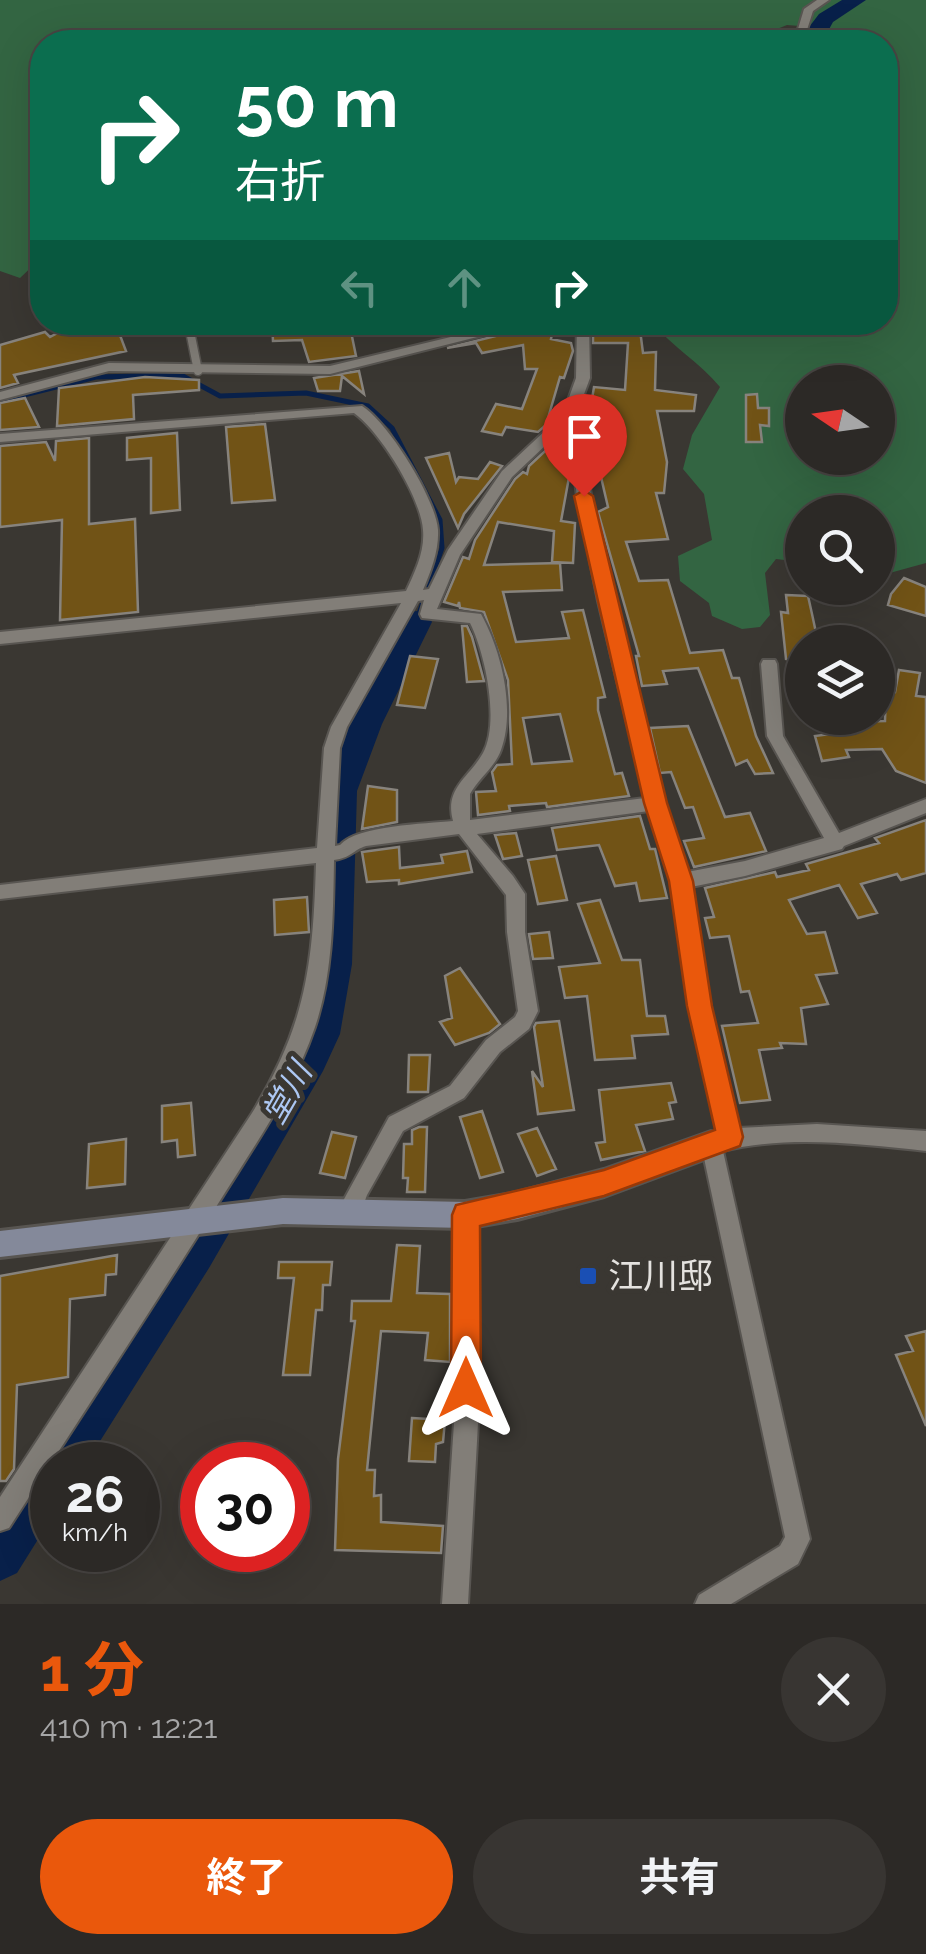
<!DOCTYPE html>
<html lang="ja">
<head>
<meta charset="utf-8">
<style>
  :root { --surface:#2c2926; --page:#383532; --text:#f1f3f6; --muted:#a6a6a7; --line:#484543; --accent:#ea580c }
  body { margin:0; font-family:Raleway,"Noto Sans JP",sans-serif; background:var(--page); color:var(--text); height:100vh; display:flex; flex-direction:column; font-size:38px; white-space:nowrap }
  * { box-sizing:border-box; margin:0 }
  p { font-size:32px; color:var(--muted) }
  .icon { flex:none; width:55px; height:55px; fill:none; stroke:currentColor; stroke-width:2; stroke-linecap:round; stroke-linejoin:round }
  .map { position:relative; height:1604px; overflow:hidden }
  .sheet { display:flex; flex-direction:column; background:var(--surface); flex:1 }
  .sheet>* { flex:none }
  .hud { position:absolute; left:30px; top:30px; width:868px; height:305px; border-radius:40px; box-shadow:0 10px 40px #0002,0 0 0 2px var(--line); background:#0b6e4f; color:#fff; overflow:hidden }
  .needle { width:65px; rotate:283deg }
  .tools { position:absolute; left:785px; top:365px; display:grid; gap:20px }
  .tools a { display:grid; place-items:center; width:110px; height:110px; border-radius:50%; background:var(--surface); box-shadow:0 10px 40px #0002,0 0 0 2px var(--line); font-size:50px }
  .speed { position:absolute; left:30px; top:1442px; display:flex; gap:20px; font-size:50px; font-weight:700; text-align:center }
  .speed>* { display:grid; place-content:center; width:130px; height:130px; border-radius:50%; background:var(--surface); box-shadow:0 10px 40px #0002,0 0 0 2px var(--line); line-height:1 }
  .speed small { font-size:25px; font-weight:400 }
  .speed .limit { border:15px solid #d22; background:#fff; color:#111 }
  .pin { position:absolute; display:grid; place-items:center; width:85px; height:85px; color:#fff; margin:-102px -42px; border-radius:50% 50% 50% 0; rotate:-45deg; box-shadow:0 0 10px #0007 }
  .pin .icon { rotate:45deg }
  .me { position:absolute; width:110px; margin:-55px; rotate:0deg; stroke-linejoin:round; filter:drop-shadow(0 0 8px #0008) }
  .turn { display:flex; align-items:center; gap:35px; height:210px; padding:0 40px; font-size:45px }
  .turn .icon { width:130px; height:130px; stroke-width:2.5 }
  .turn b { display:block; font-size:70px; line-height:85px }
  .lanes { display:flex; align-items:center; height:95px; padding:0 40px; background:#0003; justify-content:center; gap:50px; direction:ltr }
  .lanes .off { opacity:.35 }
  .round { display:grid; place-items:center; flex:none; width:105px; height:105px; border-radius:52px; background:var(--page) }
  .summary { display:flex; align-items:center; justify-content:space-between; height:170px; padding:0 40px }
  h1 { font-size:60px; font-weight:700; line-height:75px; color:var(--accent) }
  .button { display:flex; gap:20px; margin-top:auto; padding:20px 40px }
  .button a { flex:1; height:115px; border-radius:60px; background:var(--accent); color:#fff; font-size:40px; font-weight:700; line-height:115px; text-align:center }
  .button a+a { background:var(--page); color:var(--text) }
  .map>svg:first-child { display:block }
</style>
</head>
<body>
<div class="map">
<svg width="926" height="1604" viewBox="0 0 926 1604">
  <rect width="100%" height="100%" fill="#3a3732"/>
  <path fill="#336542" fill-rule="evenodd" d="M0,0H926V563L886,574L878,573V512H802V562L776,559L765,573L770,615L760,627L742,629L712,616L709,603L680,581L678,556L712,540L704,494L683,469L692,435L720,387C699,362 673,347 652,323L885,322V42H839L812,27L787,25L745,42H42V257L20,278L0,271ZM802,382H878V458H802Z"/>
  <g fill="none" stroke-linecap="round" stroke-linejoin="round">
    <path stroke="#08204a" stroke-width="5" d="M0,401L96,377L181,375L220,396L306,393L368,406L392,428L440,520L442,548L417,619"/>
    <path stroke="#08204a" stroke-width="6" d="M416,622L418,617"/>
    <path fill="#08204a" fill-rule="evenodd" d="M842,0H866L833,22L822,42H802L800,39L819,14Z
      M416,611L427,614L432,622L382,724L357,791L352,964L340,1034L323,1071L209,1268L85,1465H52V1517L17,1573L0,1581V1512L179,1238L300,1034L314,964L323,791L348,724L400,622L405,614Z"/>
  </g>
  <path fill="#715316" stroke="#87837d" stroke-width="2.5" fill-rule="evenodd" d="M78,322H115L126,351L14,375L18,383L0,388V345L45,332L50,337Z
    M272,322H349L356,356L309,362L302,340L273,341Z
    M620,322H639L643,353L656,352L655,390L696,395L694,411H657L667,462L664,493H656L668,539L626,542L639,581L668,580L690,653L723,650L732,678H739L756,736L773,773L755,774L747,760L736,765L698,668L663,671L667,684L642,686L636,656H639L598,512L608,507L601,477H596L587,410L590,411L594,387L625,390L628,343H593V332L621,329Z
    M536,326L553,329L551,339L571,343L573,351L564,378L560,377L546,425L538,432L506,427L502,435L482,431L496,404L522,409L537,369H525L523,345L482,353L476,343L447,348Z
    M359,371L364,394L342,376L340,391H318L314,378Z
    M145,377L199,380V390L133,395L134,419L57,426L59,388Z
    M757,394L758,408H769V426L760,425L762,442H746V395Z
    M25,398L39,427L0,430V403Z
    M265,424L275,500L232,503L226,427Z
    M177,433L180,510L151,513V458L127,460V438Z
    M561,436H565L570,472L561,521L575,523L573,563L552,562L554,531L498,522L484,565L560,563L562,590L503,592L516,642L569,638L562,612L583,610L605,697L598,698V710L615,774L622,773L629,796L547,807L546,803L509,806L510,811L478,815L476,792L496,791L492,772L497,765L512,764L508,680L484,612L460,608L459,602L458,606L444,602L463,557L469,559L475,540L515,479L523,472L527,474L529,466ZM560,714L572,761L532,764L523,718Z
    M89,438V524L135,519L138,612L60,620L62,520L0,527V446L46,442L55,461L56,441Z
    M449,453L456,482L459,477L478,479L490,462L502,466L464,514L458,528L426,458Z
    M904,578L926,587V616L888,605L891,594Z
    M786,595L808,596L812,614L818,642H802V662L786,659L781,612L788,613Z
    M462,626H467L472,637L484,681L467,682Z
    M410,656L438,659L425,708L397,705Z
    M899,670L920,673L916,696L926,697V783L896,771L882,749L846,750L849,757L822,761L815,736L846,732L847,722L885,721L886,690L895,692Z
    M688,726L725,817L750,813L766,851L694,867L684,841L704,838L693,807L685,808L671,772L660,773L650,728Z
    M368,786L397,790V822L362,829Z
    M640,816L650,849H655L667,898L640,901L636,883L615,886L599,845L557,850L552,828Z
    M926,820V873L901,880L897,874L861,884L877,913L858,918L839,885L789,900L807,934L825,932L837,973L816,975L828,1004L801,1008L806,1044L780,1043L782,1048L759,1050L770,1100L740,1103L722,1026L758,1023L749,991L741,992L729,936L710,938L705,918L714,917L705,888L775,872L777,877L809,870L806,864L879,843L875,838Z
    M516,833L522,856L503,859L495,835Z
    M399,847L400,868L443,863L441,855L467,851L472,872L399,884V880L367,882L362,852Z
    M556,856L567,900L538,904L528,860Z
    M307,897L309,932L275,935L274,900Z
    M600,900L622,960H640L647,1016H665L668,1034L632,1036L635,1058L595,1060L587,996L565,998L559,967L600,963L578,904Z
    M549,932L553,958L533,959L529,934Z
    M460,968L500,1024L489,1033L455,1045L440,1022L452,1018L445,976Z
    M559,1021L574,1110L538,1114L532,1071L543,1087L534,1027L536,1023Z
    M409,1055H430L428,1092H408Z
    M671,1083L676,1102L669,1103L673,1119L636,1125L645,1151L601,1160L596,1143L605,1142L599,1090Z
    M191,1103L195,1155L178,1157L177,1140L162,1142V1106Z
    M482,1111L503,1172L480,1178L460,1117Z
    M419,1127H427L425,1192H407L408,1178H403L404,1144H412V1130Z
    M537,1128L556,1169L537,1176L518,1134Z
    M332,1132L356,1137L345,1178L320,1173Z
    M126,1139L125,1184L87,1188L89,1144Z
    M397,1245L420,1246L417,1293L450,1294V1362L425,1360L428,1333L381,1331L367,1470H375L374,1496L381,1495V1522L443,1526L441,1553L335,1550L338,1459L355,1321H351L352,1301H391Z
    M117,1255L116,1274L106,1275L105,1295L70,1299L68,1377L17,1385L14,1469L6,1481H0V1276Z
    M279,1262H332L330,1285H323L322,1310H316L310,1375H283L294,1278H278Z
    M926,1331V1426L896,1355L913,1351L906,1336Z
    M412,1418L445,1420L443,1442L436,1444L435,1462L409,1461Z"/>
  <g fill="none" stroke-linecap="round" stroke-linejoin="round">
    <defs>
      <path id="lane" d="M138,322L142,327L177,324L190,331L198,371"/>
      <path id="street" d="M817,0H829L813,11L806,33L777,42H763L798,29L804,9Z
        M513,322H537L330,374L109,371L0,400V392L109,363L330,366Z
        M577,322H589L590,378L576,416L583,428L591,496L614,601L664,803L687,872L745,861L824,838L767,736L761,664L763,660H775L777,664L783,736L839,833L926,799V813L844,846L842,849L745,876L691,887L710,1006L738,1128L817,1124L926,1131V1151C860,1144 788,1135 723,1151L810,1539L798,1564L731,1604H695L699,1595L780,1546L785,1537L701,1144L704,1137L719,1133L690,1006L672,881L649,811L477,834L513,876L525,894V932L538,1011L529,1029L500,1052L464,1098L403,1131L367,1195L358,1220L350,1223L342,1220L339,1213L343,1201L389,1117L450,1086L486,1040L515,1017L518,1011L507,932L506,895L459,834L366,846C353,850 351,858 334,860C333,916 333,974 315,1027C293,1092 252,1149 216,1207C148,1315 78,1421 9,1528L0,1531V1497L252,1113C306,1025 313,965 316,863L0,899V885L317,848L324,748L331,727L401,603L0,644V632L406,591C415,572 425,551 423,530C421,498 380,431 354,413L0,442V434L362,406C388,422 436,499 438,530C439,551 431,571 423,590L429,589L448,550L502,471L563,414L576,378ZM567,425L577,496L598,601L645,798L470,820V794C479,778 495,767 501,750C516,709 501,650 481,614L437,609L460,555L512,477ZM424,600L420,614L422,618L470,623C485,653 500,722 483,753C469,778 444,788 453,821C425,824 358,825 340,845L335,846L340,748L347,727L418,601Z
        M465,1205L473,1208L476,1215L478,1423L468,1604H442L454,1423V1215L457,1208Z"/>
      <path id="secondary" d="M711,1132L720,1135L724,1144L720,1153L604,1196L517,1219L465,1228L283,1224L0,1257V1231L283,1198L465,1202L517,1193L604,1170Z"/>
    </defs>
    <use href="#lane" stroke="#585551" stroke-width="11"/>
    <use href="#street" stroke="#585551" stroke-width="4"/>
    <use href="#secondary" stroke="#585551" stroke-width="6"/>
    <use href="#lane" stroke="#827e78" stroke-width="8"/>
    <use href="#street" fill="#827e78" fill-rule="evenodd"/>
    <use href="#secondary" fill="#84899a" fill-rule="evenodd"/>
  </g>
  <path fill="#ea580c" stroke="#983908" stroke-width="2.5" d="M584,490L593,496L667,803L693,881L712,1006L743,1137L740,1146L604,1196L480,1226L481,1388L477,1399L466,1403L455,1399L451,1388L452,1215L456,1205L604,1170L715,1130L687,1006L669,881L644,803L574,496Z"/>
  <rect fill="#1a4fb4" stroke="#3a3732" stroke-width="4" x="578" y="1266" width="20" height="20" rx="5"/>
  <g text-anchor="middle" stroke-width="10" stroke-linejoin="round" paint-order="stroke">
    <g font-size="32" font-style="italic" fill="#acc7f3" stroke="#3a3732">
      <text transform="translate(287 1093) rotate(-60)" y="11">堂川</text>
    </g>
    <g font-size="35" fill="#e4e2df" stroke="#3a3732" text-anchor="start">
      <text x="608" y="1288">江川邸</text>
    </g>
  </g>
</svg>
<div class="tools">
<a><svg class="needle" viewBox="-14 -14 28 28"><path d="M0-13l5 13h-10z" fill="#e53935"/><path d="M0 13l5-13h-10z" fill="#a6a6a7"/></svg></a>
<a><svg class="icon" aria-label="search" viewBox="0 0 24 24"><circle cx="10" cy="10" r="6"/><path d="M15 15l6 6"/></svg></a>
<a><svg class="icon" aria-label="layers" viewBox="0 0 24 24"><path d="M12 4l9 5-9 5-9-5zM3 14l9 5 9-5"/></svg></a>
</div>
<div class="speed"><div>26<small>km/h</small></div><div class="limit">30</div></div>
<div class="pin" style="left:584px;top:496px;background:#d93025"><svg class="icon" aria-label="arrive" viewBox="0 0 24 24"><path d="M6 21V4h12l-3 4 3 4H6"/></svg></div>
<svg class="me" style="left:466px;top:1388px" viewBox="-20 -20 40 40"><path d="M0-17L14 15 0 8-14 15z" fill="#ea580c" stroke="#fff" stroke-width="4"/></svg>
<div class="hud">
<div class="turn"><svg class="icon" aria-label="right" viewBox="0 0 24 24"><path d="M7 20v-9h11M14 6l5 5-5 5"/></svg><div><b>50 m</b>右折</div></div>
<div class="lanes"><svg class="icon off" aria-label="left" viewBox="0 0 24 24"><path d="M17 20v-9H6M10 6l-5 5 5 5"/></svg><svg class="icon off" aria-label="ahead" viewBox="0 0 24 24"><path d="M12 20V5M6 11l6-6 6 6"/></svg><svg class="icon" aria-label="right" viewBox="0 0 24 24"><path d="M7 20v-9h11M14 6l5 5-5 5"/></svg></div>
</div>
</div>
<section class="sheet">
<div class="summary"><div><h1>1 分</h1><p>410 m · 12:21</p></div><a class="round"><svg class="icon" aria-label="close" viewBox="0 0 24 24"><path d="M6 6l12 12M18 6L6 18"/></svg></a></div>
<div class="button"><a>終了</a><a>共有</a></div>
</section>
</body>
</html>
